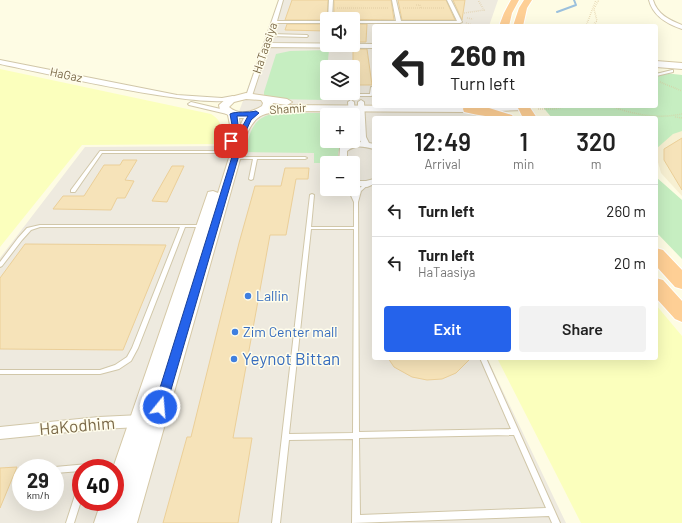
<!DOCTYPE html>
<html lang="en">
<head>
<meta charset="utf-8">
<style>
  :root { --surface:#fff; --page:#f2f2f2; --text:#222; --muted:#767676; --line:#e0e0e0; --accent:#2563eb }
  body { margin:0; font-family:Barlow,sans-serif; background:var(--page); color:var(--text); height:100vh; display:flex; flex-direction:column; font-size:15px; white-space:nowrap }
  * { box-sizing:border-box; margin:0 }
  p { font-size:13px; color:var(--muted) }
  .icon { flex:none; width:22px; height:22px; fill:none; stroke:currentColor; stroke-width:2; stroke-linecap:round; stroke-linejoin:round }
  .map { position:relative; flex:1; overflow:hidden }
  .side { position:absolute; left:372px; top:116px; width:286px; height:244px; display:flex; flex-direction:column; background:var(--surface); border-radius:4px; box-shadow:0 4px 16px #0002 }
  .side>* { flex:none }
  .hud { position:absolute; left:372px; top:24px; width:286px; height:84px; border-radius:4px; box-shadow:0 4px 16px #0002; background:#fff; color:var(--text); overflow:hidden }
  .controls { position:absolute; left:320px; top:12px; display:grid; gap:8px }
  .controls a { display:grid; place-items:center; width:40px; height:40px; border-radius:4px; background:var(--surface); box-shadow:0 4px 16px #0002; font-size:20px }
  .speed { position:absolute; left:12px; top:459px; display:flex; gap:8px; font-size:20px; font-weight:700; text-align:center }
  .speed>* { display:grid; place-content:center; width:52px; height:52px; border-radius:50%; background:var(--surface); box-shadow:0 4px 16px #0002; line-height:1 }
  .speed small { font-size:10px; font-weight:400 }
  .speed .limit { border:6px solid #d22; background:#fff; color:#111 }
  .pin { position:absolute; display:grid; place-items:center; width:34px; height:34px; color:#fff; margin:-17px; border-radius:8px; box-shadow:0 2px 6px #0006 }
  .me { position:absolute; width:44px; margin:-22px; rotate:17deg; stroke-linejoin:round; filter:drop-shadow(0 0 3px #0008) }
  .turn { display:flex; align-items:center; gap:14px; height:84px; padding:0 12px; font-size:18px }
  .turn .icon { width:52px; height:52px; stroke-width:2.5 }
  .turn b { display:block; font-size:28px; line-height:34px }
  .eta { display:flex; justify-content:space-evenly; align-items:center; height:68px; text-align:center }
  .eta b { font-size:24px; font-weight:600; line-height:28px }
  .cta { display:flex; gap:8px; margin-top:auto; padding:8px 12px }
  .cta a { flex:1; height:46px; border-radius:4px; background:var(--accent); color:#fff; font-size:16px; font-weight:600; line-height:46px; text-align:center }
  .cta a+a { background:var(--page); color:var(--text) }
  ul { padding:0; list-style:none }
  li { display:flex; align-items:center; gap:12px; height:52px; padding:0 12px; border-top:1px solid var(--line) }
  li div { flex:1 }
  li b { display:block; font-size:15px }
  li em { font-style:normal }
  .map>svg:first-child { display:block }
</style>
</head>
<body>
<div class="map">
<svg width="682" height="523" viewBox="0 0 682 523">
  <rect width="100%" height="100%" fill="#fefce4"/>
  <path fill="#f7f0d2" d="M682,121V196L661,173L656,155V140Z"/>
  <path fill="#eeeadf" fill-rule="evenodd" d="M281,0H498L489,26H374V106H472L471,109L478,118H374V358H487L566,523H0V258L85,147L226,146ZM327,19H353V45H327ZM327,67H353V93H327ZM327,115H353V141H327ZM327,163H353V189H327ZM21,468H55V502H21ZM81,468H115V502H81Z"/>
  <path fill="#c6eec1" d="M329,50L324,100L276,99L264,96V92L276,54L290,51Z
    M656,72L682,75V131L673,134L656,149V118H552L542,106H656Z
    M276,113H332L341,115H327V141H342L338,153V163H314V153L245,152C250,132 252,117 276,113Z
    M656,177L682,200V259L656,232Z"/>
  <path fill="#fbffbd" d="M0,69L211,114C225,123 221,129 218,144L82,145L0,247Z
    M656,305L682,336V523H581L497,358H656Z"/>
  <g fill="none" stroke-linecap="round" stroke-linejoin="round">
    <path stroke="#9bc0dd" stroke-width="2" d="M557,12L576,5L574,0"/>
  </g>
  <path fill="#f6e3b9" stroke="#ebcf98" d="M292,0H328L327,20H285Z
    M334,0H391L394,20L334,19Z
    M398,0H446L455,20H402Z
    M453,0H465L462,20Z
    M287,24H327V31L285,30Z
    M353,24H367L366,42H353Z
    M353,49H367L372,85H353Z
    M682,138V190L664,160V149Z
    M123,160H137L125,180L134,181L125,198H117L111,210L53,209L63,196H84L104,165H120Z
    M172,166H184L167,202L152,201Z
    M285,168H309L308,179H296L286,235H270L233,438H252L238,523H163L187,437H191L239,243L255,186H281Z
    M25,244L166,245L123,350L0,349V278Z
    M388,358H471L456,373L442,379L427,380L412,377L394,367Z
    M17,467L0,508V468Z"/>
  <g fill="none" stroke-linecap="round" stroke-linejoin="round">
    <defs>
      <path id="lane" d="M270,34L307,35L308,36L307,37L269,36Z
        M672,70H673V72L656,76V74Z
        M371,87L374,88L373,95L371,96H334L332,95V93H336V94H370Z
        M100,151H236L238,152L236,153H102L75,192H71V190Z
        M234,157H305L307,158L305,159H257L253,179L251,180L249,179L253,159H234Z
        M366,183H367L369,184L361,191L358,202L359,432L511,429L480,358H486L560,523H552L549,516L352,523L353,439L289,440L280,523H272L310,195L312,194L314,195L311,227H354V202L348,189H352L355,196L357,190ZM311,229H354L353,433L289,434ZM514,435L546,508L360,515L359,438Z
        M40,225H203L205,226L203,227H185L138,348L131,361L119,369L100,374H0V370H100L115,365L127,357L132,348L180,227H40L31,230L22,240L2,266L0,267V262L18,238L27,228Z
        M88,464L91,465L92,468H81V471L55,473V468H52L55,467Z
        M81,485V501L74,523H66L77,489L78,486Z"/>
      <path id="street" d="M279,0H283L277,21H327V23H276L269,43L374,44V48L268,47L252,96L247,97L246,96Z
        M329,0H333L332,19H328Z
        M392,0H396L401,21H457L447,0H451L462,22L460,23H353V21H396Z
        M649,0H653C657,14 669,20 682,25V29C667,24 653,16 649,0Z
        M0,60L177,95L222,98L233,96L236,98C216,113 34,71 0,64Z
        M351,100L354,102L355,115L353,117V115H349L348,102Z
        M361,100L364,102L366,137L369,143L374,144V149C364,147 356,144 347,151V163H339L340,148L347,144L361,142L358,137V102Z
        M191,102L229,111L230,112L227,114L189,105L188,104Z
        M353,127L357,129V137L353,139Z
        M374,179V184L367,187L353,185V181H366Z
        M141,415L146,417L148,421L146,425L141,427L99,429L0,439V427L99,417Z"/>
      <path id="secondary" d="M656,61L682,63V69L656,67Z
        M246,93L287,99L292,102L287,105L273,103L272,106L284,105L529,107L524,110L469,112L284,111C265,114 258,112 248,131L137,523H94L101,502H115V468H113L207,195L208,192L213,191L218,193L233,145L226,144L224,142L230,125L228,115L220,110L219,105L227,98ZM246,99L261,100L263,103L262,106C252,112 239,116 229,107L234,102ZM239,118H244L240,126Z"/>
      <path id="highway" d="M511,0H519L512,13L509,26H499L504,13Z
        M524,0H532L527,8L523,26H513L519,8Z
        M464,106L489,108L512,115L514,118C497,118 481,116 464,112L463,109Z
        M517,106H529L537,118H523Z
        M656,248L663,250L682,270V289L675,287L656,266Z
        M656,278L663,280L682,301V322L675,319L656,298Z"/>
    </defs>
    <use href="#lane" stroke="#d1c7a9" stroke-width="2"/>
    <use href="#street" stroke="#d1c7a9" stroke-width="2"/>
    <use href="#secondary" stroke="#d5c8a6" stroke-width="2"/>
    <use href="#highway" stroke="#fff" stroke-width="2"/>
    <path stroke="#dcc79c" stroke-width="1.5" stroke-dasharray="0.5 1.5" stroke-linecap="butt" d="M416,5H420L421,8
      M337,8H388
      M403,8H444
      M464,13L484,10L478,0
      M467,18L473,19
      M466,23L475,26
      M586,26L596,0
      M592,26L597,21L594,9L598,1L597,0
      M660,82L682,91
      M611,106C634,115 658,119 682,114
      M538,109H553L570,106
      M675,117L682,118"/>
    <use href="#lane" fill="#fff" fill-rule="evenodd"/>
    <use href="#street" fill="#fff" fill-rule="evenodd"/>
    <use href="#secondary" fill="#fff" fill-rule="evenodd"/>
    <use href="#highway" fill="#fecf95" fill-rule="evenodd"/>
  </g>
  <path fill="#2563eb" stroke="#184099" d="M256,111L259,113L251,120L246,131L166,407L164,410L160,412L155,410L154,407L240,131L248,116H237L238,125L234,141L231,143L227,141L232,125L230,114C235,111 249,113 256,111Z"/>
  <g fill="#3f7fe0" stroke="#fffdec" stroke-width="1.5">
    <circle cx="248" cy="296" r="4"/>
    <circle cx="235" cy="332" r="4"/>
    <circle cx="234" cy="359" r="4"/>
  </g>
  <g text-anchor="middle" stroke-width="3" stroke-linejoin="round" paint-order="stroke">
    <g font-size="12" fill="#7a6847" stroke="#fffdec">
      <text transform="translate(265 48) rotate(-71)" y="4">HaTaasiya</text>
      <text transform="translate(66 75) rotate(12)" y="4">HaGaz</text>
      <text transform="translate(288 109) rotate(-4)" y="4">Shamir</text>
    </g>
    <g font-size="14" fill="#366cbe" stroke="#fffdec" text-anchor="start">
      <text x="256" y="301">Lallin</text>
      <text x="243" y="337">Zim Center mall</text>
    </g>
    <g font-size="17" fill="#366cbe" stroke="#fffdec" text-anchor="start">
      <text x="242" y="365">Yeynot Bittan</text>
    </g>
    <g font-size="17" fill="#7a6847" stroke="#fffdec">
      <text transform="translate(77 426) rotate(-5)" y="6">HaKodhim</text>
    </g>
  </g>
</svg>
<div class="controls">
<a><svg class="icon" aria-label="sound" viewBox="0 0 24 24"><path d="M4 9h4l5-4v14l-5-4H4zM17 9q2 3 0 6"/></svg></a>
<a><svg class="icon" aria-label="layers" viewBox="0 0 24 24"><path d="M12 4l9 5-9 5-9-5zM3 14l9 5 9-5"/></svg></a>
<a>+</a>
<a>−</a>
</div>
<div class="speed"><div>29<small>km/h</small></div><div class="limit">40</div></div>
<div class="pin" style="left:231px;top:141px;background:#d93025"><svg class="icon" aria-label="arrive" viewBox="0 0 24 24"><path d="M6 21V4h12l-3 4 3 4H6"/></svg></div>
<svg class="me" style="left:160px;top:407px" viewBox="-20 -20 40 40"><circle r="17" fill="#2563eb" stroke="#fff" stroke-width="3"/><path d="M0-11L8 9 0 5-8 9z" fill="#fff"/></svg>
<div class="hud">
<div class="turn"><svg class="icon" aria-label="left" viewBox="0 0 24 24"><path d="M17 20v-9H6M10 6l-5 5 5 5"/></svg><div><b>260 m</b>Turn left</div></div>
</div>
<section class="side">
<div class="eta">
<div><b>12:49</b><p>Arrival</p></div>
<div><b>1</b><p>min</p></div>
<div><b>320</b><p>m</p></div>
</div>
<ul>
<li><svg class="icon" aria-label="left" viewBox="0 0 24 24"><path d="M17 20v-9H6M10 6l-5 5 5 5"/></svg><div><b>Turn left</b></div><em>260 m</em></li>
<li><svg class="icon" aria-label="left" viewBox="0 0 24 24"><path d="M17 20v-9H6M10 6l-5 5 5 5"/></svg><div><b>Turn left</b><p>HaTaasiya</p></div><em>20 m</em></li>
</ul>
<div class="cta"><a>Exit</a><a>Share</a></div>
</section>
</div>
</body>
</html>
